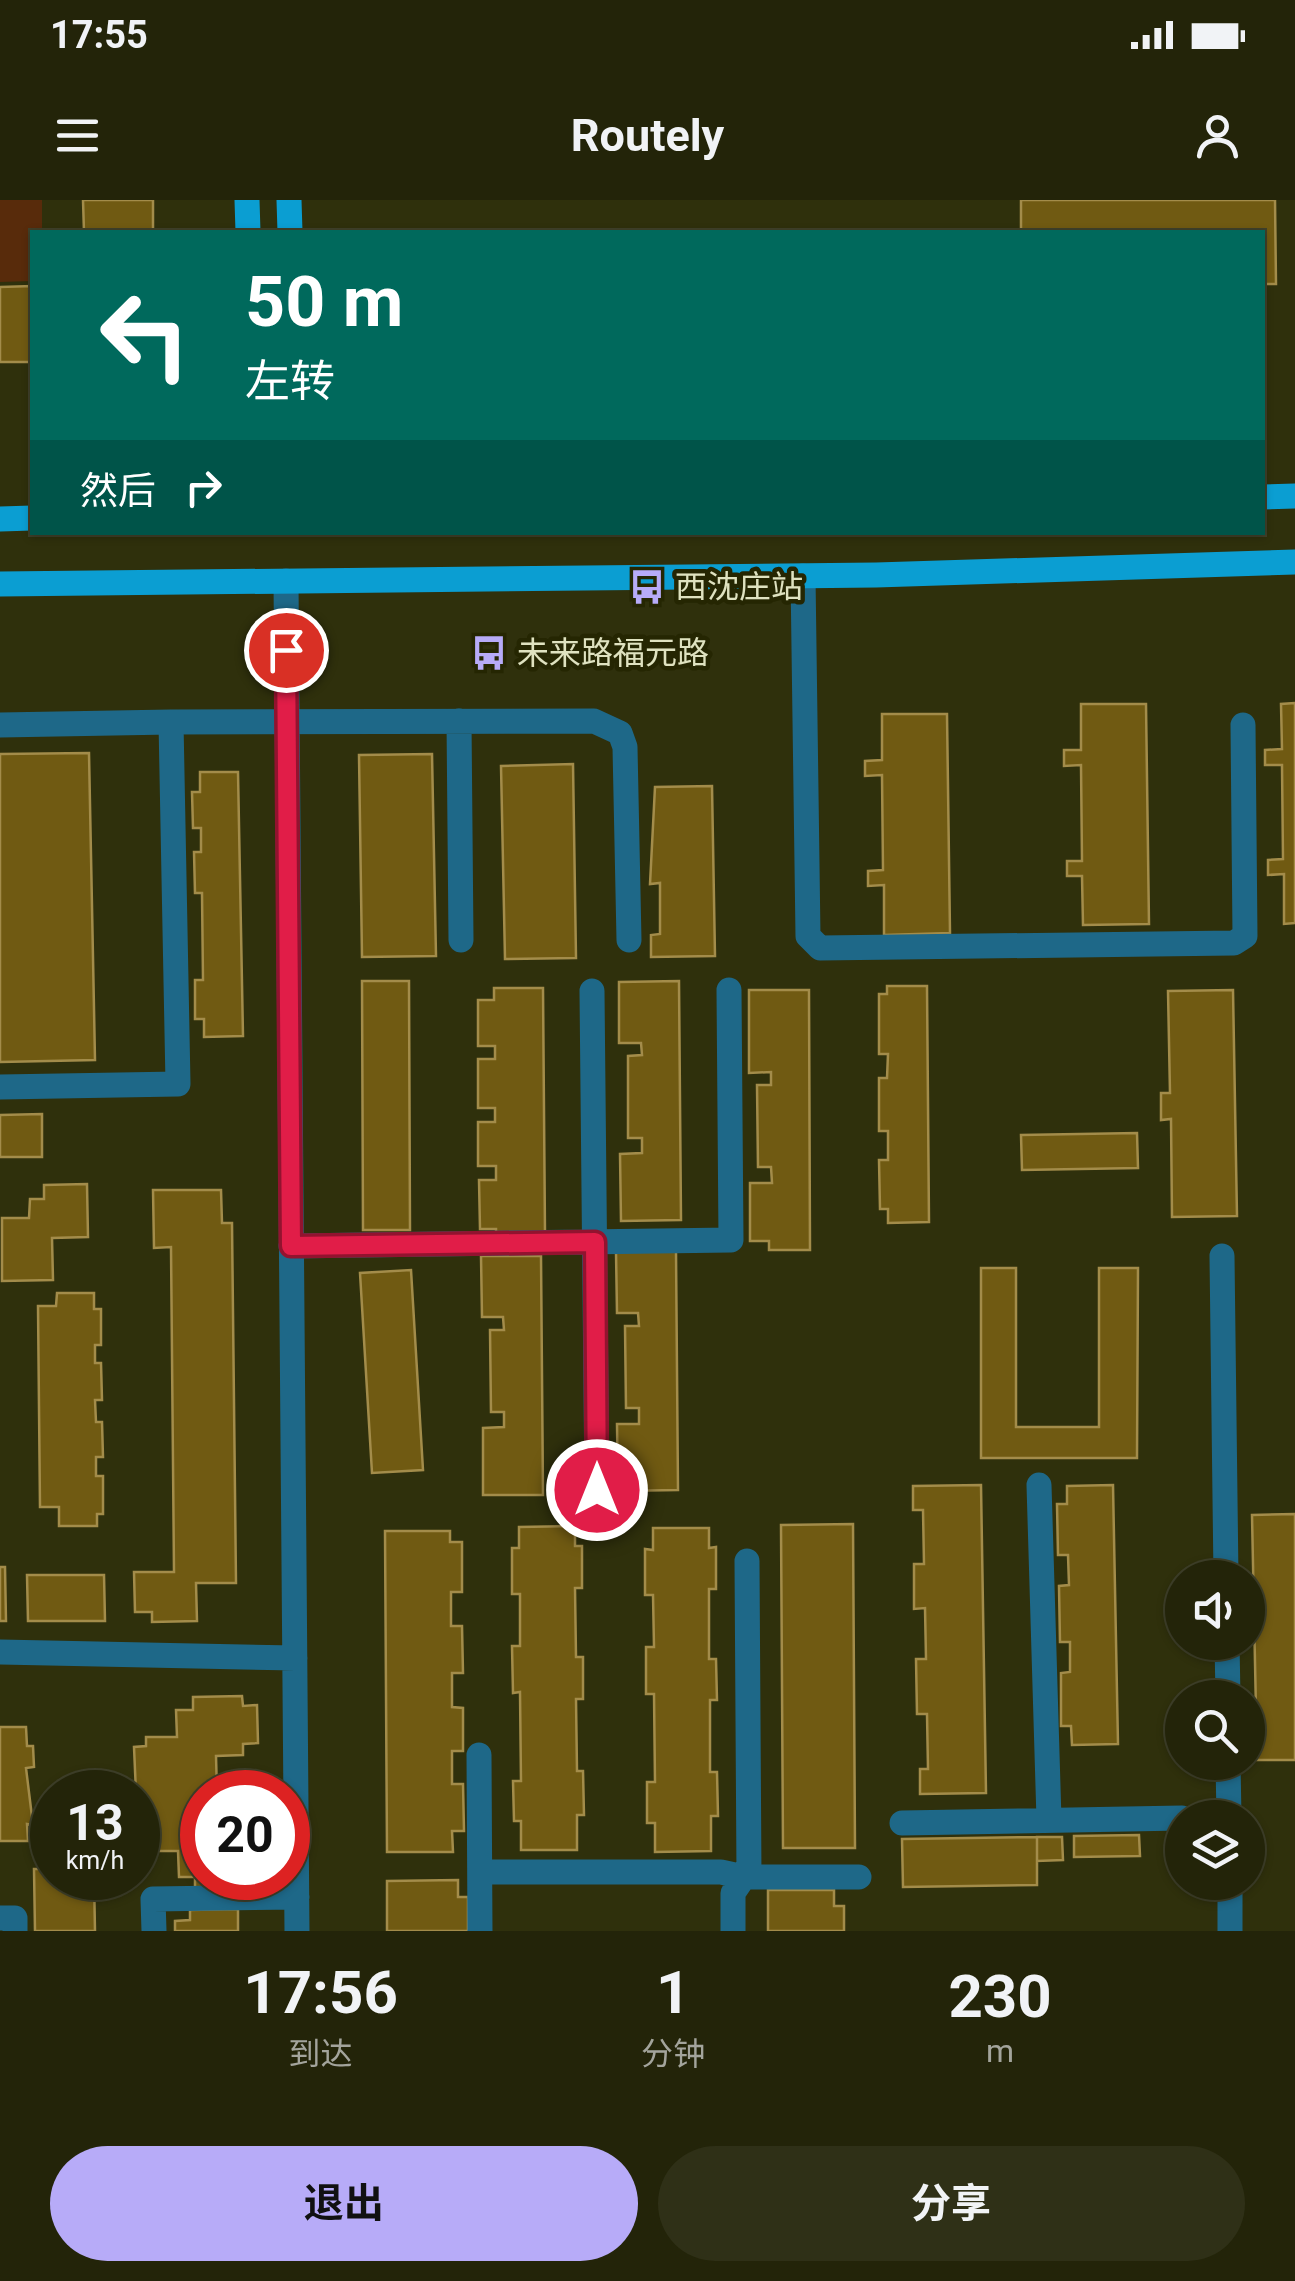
<!DOCTYPE html>
<html lang="zh">
<head>
<meta charset="utf-8">
<style>
  :root { --surface:#232409; --page:#2f3017; --text:#f1f3f6; --muted:#a3a49c; --line:#40412a; --accent:#b7abf8 }
  body { margin:0; font-family:Roboto,"Noto Sans SC",sans-serif; background:var(--page); color:var(--text); height:100vh; display:flex; flex-direction:column; font-size:38px; white-space:nowrap }
  * { box-sizing:border-box; margin:0 }
  p { font-size:32px; color:var(--muted) }
  .icon { flex:none; width:55px; height:55px; fill:none; stroke:currentColor; stroke-width:2; stroke-linecap:round; stroke-linejoin:round }
  .map { position:relative; height:1731px; overflow:hidden }
  .drawer { display:flex; flex-direction:column; background:var(--surface); flex:1 }
  .drawer>* { flex:none }
  .banner { position:absolute; left:30px; top:30px; width:1235px; height:305px; border-radius:0px; box-shadow:0 2px 8px #0004,0 0 0 2px var(--line); background:#00695c; color:#fff; overflow:hidden }
  .fabs { position:absolute; left:1165px; top:1360px; display:grid; gap:20px }
  .fabs a { display:grid; place-items:center; width:100px; height:100px; border-radius:50%; background:var(--surface); box-shadow:0 2px 8px #0004,0 0 0 2px var(--line); font-size:50px }
  .speed { position:absolute; left:30px; top:1570px; display:flex; gap:20px; font-size:50px; font-weight:700; text-align:center }
  .speed>* { display:grid; place-content:center; width:130px; height:130px; border-radius:50%; background:var(--surface); box-shadow:0 2px 8px #0004,0 0 0 2px var(--line); line-height:1 }
  .speed small { font-size:25px; font-weight:400 }
  .speed .limit { border:15px solid #d22; background:#fff; color:#111 }
  .pin { position:absolute; display:grid; place-items:center; width:85px; height:85px; color:#fff; margin:-42px; border:5px solid #fff; border-radius:50%; box-shadow:0 2px 10px #0007 }
  .me { position:absolute; width:110px; margin:-55px; rotate:0deg; stroke-linejoin:round; filter:drop-shadow(0 0 8px #0008) }
  .turn { display:flex; align-items:center; gap:35px; height:210px; padding:0 50px; font-size:45px }
  .turn .icon { width:130px; height:130px; stroke-width:2.5 }
  .turn b { display:block; font-size:70px; line-height:85px }
  .then { display:flex; align-items:center; height:95px; padding:0 50px; background:#0003; gap:20px; font-size:38px }
  .eta { display:flex; justify-content:space-evenly; align-items:center; height:170px; text-align:center }
  .eta b { font-size:60px; font-weight:700; line-height:70px }
  .action { display:flex; gap:20px; margin-top:auto; padding:20px 50px }
  .action a { flex:1; height:115px; border-radius:60px; background:var(--accent); color:#111; font-size:40px; font-weight:700; line-height:115px; text-align:center }
  .action a+a { background:var(--page); color:var(--text) }
  .status { display:flex; justify-content:space-between; align-items:center; height:70px; padding:0 50px; background:var(--surface); direction:ltr }
  .status svg { height:28px; fill:currentColor }
  header { display:flex; justify-content:space-between; align-items:center; height:130px; padding:0 50px; background:var(--surface); font-size:45px; font-weight:700 }
  .map>svg:first-child { display:block }
</style>
</head>
<body>
<div class="status"><b>17:55</b><svg viewBox="0 0 49 12"><path d="M0 12V9h3v3zM5 12V6h3v6zM10 12V3h3v9zM15 12V0h3v12zM26 1h20v11H26zM47 4h2v5h-2z"/></svg></div>
<header><svg class="icon" aria-label="menu" viewBox="0 0 24 24"><path d="M4 6h16M4 12h16M4 18h16"/></svg>Routely<svg class="icon" aria-label="person" viewBox="0 0 24 24"><circle cx="12" cy="8" r="4"/><path d="M4 21q1-7 8-7t8 7"/></svg></header>
<div class="map">
<svg width="1295" height="1731" viewBox="0 0 1295 1731">
  <rect width="100%" height="100%" fill="#2f300c"/>
  <path fill="#582b0b" d="M0,0H42V32H32V81L0,82Z"/>
  <path fill="#705a12" stroke="#a38c4a" stroke-width="2.5" d="M83,0H153V32H84Z
    M1021,0H1275L1276,84H1262V32H1021Z
    M32,86V162H0V87Z
    M1295,503V723L1284,724V674L1268,675V660L1283,659L1282,565H1265V550L1282,549L1281,504Z
    M1081,504H1146L1149,724L1083,725L1082,676H1067V661H1082L1081,565L1064,566V550H1081Z
    M882,514H947L950,733L884,735V685L868,686V671L883,670L882,575L865,576V561L882,560Z
    M89,553L95,860L0,862V554Z
    M432,554L436,756L362,757L359,555Z
    M573,564L576,758L505,759L501,566Z
    M200,572H238L243,836L204,837V819H195V780H203L202,693H195L194,652H201V628H193L192,592H200Z
    M712,586L715,756L651,757V735L660,734V683L650,684L655,587Z
    M362,781H409L410,1030H363Z
    M679,781L681,1020L621,1021L620,954L642,953V938H628V856L642,855L641,843H619V782Z
    M887,786H927L929,1022L888,1023V1009H880L879,960H888V931H879V878H887L888,854H879V794H887Z
    M494,788H543L545,1034H496V1029H480L479,980H496V966H478V922H495V908H478V859H495V846H478V800H494Z
    M749,790H809L810,1050H769V1041H750V983H772L771,967H758L757,885H771V872L749,873Z
    M1233,790L1237,1016L1172,1017L1171,919L1161,920V893H1170L1168,791Z
    M42,914V957H0V915Z
    M1137,933L1138,968L1022,970L1021,935Z
    M87,984L88,1037L52,1038L53,1080L2,1081V1018H29L30,999H44V985Z
    M153,990H221L222,1023H232L236,1383H196L197,1421L152,1422V1412H135L134,1372H174L171,1047L154,1048Z
    M676,1051L678,1290L618,1291L617,1224H639V1208H626L625,1126H639L638,1113H617L616,1052Z
    M481,1056H541L543,1295H483V1228L504,1227V1212H491L490,1130H504L503,1117H482Z
    M981,1068H1016V1227H1099V1068H1138L1137,1258H981Z
    M411,1070L423,1270L372,1273L360,1073Z
    M57,1093H94V1109H101V1145H95V1163H101L102,1200H95L96,1222H102L103,1257H96V1276H103V1314H97V1326H59V1307H40L38,1106H56Z
    M981,1285L986,1593L920,1594V1569H928L927,1514H917L916,1459H926L925,1408L914,1409V1364H924L923,1310H913V1286Z
    M1113,1285L1118,1544L1072,1545L1071,1526H1061V1473L1070,1472V1442H1060L1059,1386L1069,1385L1068,1355H1058L1057,1304H1067V1286Z
    M1295,1314V1560H1257L1252,1315Z
    M853,1324L855,1648H783L781,1325Z
    M575,1326V1346H582V1388H575L576,1457H583V1499H576L577,1571H583L584,1615H577V1650H521V1621H514L513,1581H521L520,1492L513,1493L512,1446H520V1394H512V1348H519V1327Z
    M653,1328H709V1348L716,1347V1389H709V1459H716L717,1500H710V1572H717L718,1616H711V1651L655,1652V1623H647V1582H655L654,1494H646V1447H654L653,1395H645V1349L653,1350Z
    M385,1331H450V1342H462V1392H451V1426H462L463,1473H452V1507L463,1508V1551H452V1584H463L464,1631H452L453,1652H387Z
    M0,1367H5L6,1421H0Z
    M27,1375H104L105,1421H28Z
    M242,1496L243,1506L257,1505L258,1543L243,1544V1555L216,1556L217,1592H202V1678L262,1679H244L245,1690L195,1691V1677H179L178,1651H147V1639H138L134,1547L146,1546V1537H177L176,1510H193V1497Z
    M0,1527H26L27,1546H33L34,1567L26,1568L33,1625L27,1624L28,1641H0Z
    M1139,1635L1140,1656L1074,1657V1636Z
    M1037,1637H1062L1063,1660L1037,1661Z
    M1037,1637V1685L903,1687L902,1639Z
    M48,1657H52V1678H94L95,1731H35L34,1669H48Z
    M458,1680V1697H468V1731H387V1681Z
    M768,1690H834V1706H844V1731H768Z
    M238,1709V1731H175V1721L190,1720V1710Z"/>
  <g fill="none" stroke-linecap="round" stroke-linejoin="round">
    <path stroke="#1e6888" stroke-width="25" d="M803,376L808,736L820,748L1234,743L1245,736L1243,525
      M286,381L297,1731
      M459,521L461,740
      M171,522L594,521L620,533L625,547L629,740
      M0,525L171,522L178,884L0,887
      M592,791L597,1290
      M291,1046L731,1040L729,790
      M1222,1056L1226,1378
      M1039,1285L1049,1620
      M747,1361L749,1677
      M1227,1442L1228,1498
      M0,1452L295,1458
      M479,1555L480,1731
      M1228,1562L1229,1618
      M902,1623L1182,1618
      M480,1672H721L744,1677
      M1230,1682V1731
      M0,1718H15V1731
      M154,1731L153,1699L297,1697
      M733,1731V1693L744,1677H859"/>
    <path stroke="#0b9ed2" stroke-width="25" d="M247,0L248,32
      M289,0L290,32
      M1262,297L1295,296
      M0,319L32,318
      M0,384L876,375L1295,362"/>
  </g>
  <g fill="none" stroke-linecap="round" stroke-linejoin="round">
    <defs>
      <path id="route" d="M286,450L291,1046L595,1042L597,1290"/>
    </defs>
    <use href="#route" stroke="#92132f" stroke-width="25"/>
    <use href="#route" stroke="#e11d48" stroke-width="18"/>
  </g>
  <defs>
    <symbol id="bus-bare" viewBox="-9 -9 18 18"><path d="M-5-6H5V4H4V6H2V4H-2V6H-4V4H-5ZM-3.5-4V0h7V-4ZM-3.5 1.2v1.5H-2V1.2ZM2 1.2v1.5H3.5V1.2Z" fill="#b7abf8" stroke="#252602" stroke-width="2.5" paint-order="stroke"/></symbol>
  </defs>
  <g fill-rule="evenodd">
    <use href="#bus-bare" x="622" y="362" width="50" height="50"/>
    <use href="#bus-bare" x="464" y="428" width="50" height="50"/>
  </g>
  <g text-anchor="middle" stroke-width="9" stroke-linejoin="round" paint-order="stroke">
    <g font-size="32" fill="#dfe2c0" stroke="#252602" text-anchor="start">
      <text x="675" y="398">西沈庄站</text>
      <text x="517" y="464">未来路福元路</text>
    </g>
  </g>
</svg>
<div class="fabs">
<a><svg class="icon" aria-label="sound" viewBox="0 0 24 24"><path d="M4 9h4l5-4v14l-5-4H4zM17 9q2 3 0 6"/></svg></a>
<a><svg class="icon" aria-label="search" viewBox="0 0 24 24"><circle cx="10" cy="10" r="6"/><path d="M15 15l6 6"/></svg></a>
<a><svg class="icon" aria-label="layers" viewBox="0 0 24 24"><path d="M12 4l9 5-9 5-9-5zM3 14l9 5 9-5"/></svg></a>
</div>
<div class="speed"><div>13<small>km/h</small></div><div class="limit">20</div></div>
<div class="pin" style="left:286px;top:450px;background:#d93025"><svg class="icon" aria-label="arrive" viewBox="0 0 24 24"><path d="M6 21V4h12l-3 4 3 4H6"/></svg></div>
<svg class="me" style="left:597px;top:1290px" viewBox="-20 -20 40 40"><circle r="17" fill="#e11d48" stroke="#fff" stroke-width="3"/><path d="M0-11L8 9 0 5-8 9z" fill="#fff"/></svg>
<div class="banner">
<div class="turn"><svg class="icon" aria-label="left" viewBox="0 0 24 24"><path d="M17 20v-9H6M10 6l-5 5 5 5"/></svg><div><b>50 m</b>左转</div></div>
<div class="then">然后<svg class="icon" aria-label="right" viewBox="0 0 24 24"><path d="M7 20v-9h11M14 6l5 5-5 5"/></svg></div>
</div>
</div>
<section class="drawer">
<div class="eta">
<div><b>17:56</b><p>到达</p></div>
<div><b>1</b><p>分钟</p></div>
<div><b>230</b><p>m</p></div>
</div>
<div class="action"><a>退出</a><a>分享</a></div>
</section>
</body>
</html>
